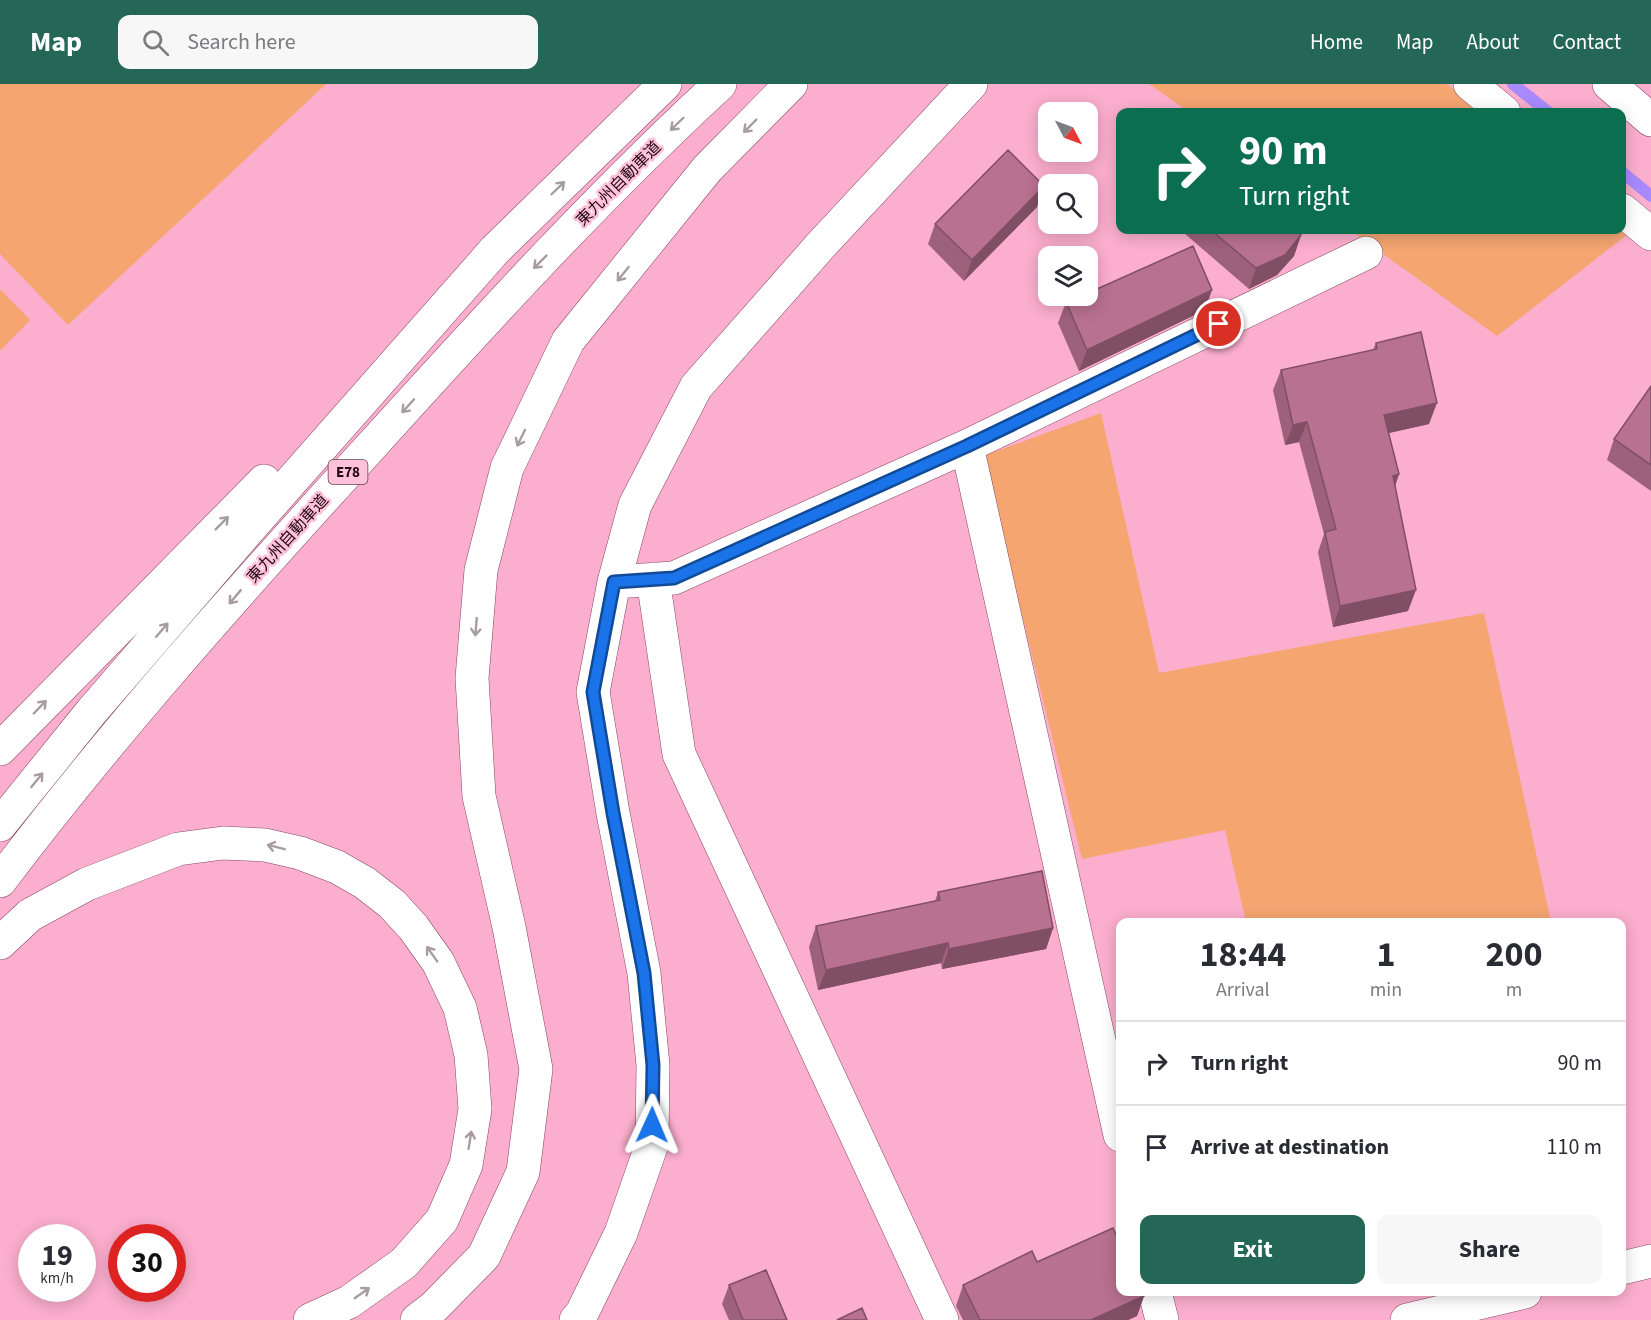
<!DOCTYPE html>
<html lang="en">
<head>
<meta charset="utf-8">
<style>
  :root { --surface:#fff; --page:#f7f7f7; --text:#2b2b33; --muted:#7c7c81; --line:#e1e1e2; --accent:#256757 }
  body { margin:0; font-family:"Source Sans 3","Noto Sans JP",sans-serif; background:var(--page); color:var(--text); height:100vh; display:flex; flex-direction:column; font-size:22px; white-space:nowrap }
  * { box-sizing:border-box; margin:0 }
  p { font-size:20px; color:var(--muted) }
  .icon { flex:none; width:33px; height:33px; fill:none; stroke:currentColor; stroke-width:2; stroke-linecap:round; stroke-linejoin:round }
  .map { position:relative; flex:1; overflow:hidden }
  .drawer { position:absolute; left:1116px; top:834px; width:510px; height:378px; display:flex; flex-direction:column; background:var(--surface); border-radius:12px; box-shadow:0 3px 15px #0003 }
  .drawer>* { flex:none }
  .guide { position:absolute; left:1116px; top:24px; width:510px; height:126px; border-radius:12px; box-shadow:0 3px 15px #0003; background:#0b6e4f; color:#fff; overflow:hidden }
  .needle { width:39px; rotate:131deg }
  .buttons { position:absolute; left:1038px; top:18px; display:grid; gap:12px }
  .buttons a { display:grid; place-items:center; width:60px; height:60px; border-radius:12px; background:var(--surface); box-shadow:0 3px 15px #0003; font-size:30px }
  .speed { position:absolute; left:18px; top:1140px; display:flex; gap:12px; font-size:30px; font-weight:700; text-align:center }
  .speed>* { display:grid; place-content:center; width:78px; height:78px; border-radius:50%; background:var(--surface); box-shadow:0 3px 15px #0003; line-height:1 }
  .speed small { font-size:15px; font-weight:400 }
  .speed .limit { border:9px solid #d22; background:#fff; color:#111 }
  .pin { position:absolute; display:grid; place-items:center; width:51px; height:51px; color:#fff; margin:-26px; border:3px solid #fff; border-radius:50%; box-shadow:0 2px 6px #0007 }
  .me { position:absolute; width:66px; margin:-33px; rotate:1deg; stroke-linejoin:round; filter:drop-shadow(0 0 4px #0008) }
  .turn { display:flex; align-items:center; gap:21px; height:126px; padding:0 24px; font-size:27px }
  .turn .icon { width:78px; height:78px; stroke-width:2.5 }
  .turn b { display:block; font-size:42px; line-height:51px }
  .eta { display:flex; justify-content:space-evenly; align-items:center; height:102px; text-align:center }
  .eta b { font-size:36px; font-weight:700; line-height:42px }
  .button { display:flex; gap:12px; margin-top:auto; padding:12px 24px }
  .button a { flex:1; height:69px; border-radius:12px; background:var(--accent); color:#fff; font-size:24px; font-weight:700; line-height:69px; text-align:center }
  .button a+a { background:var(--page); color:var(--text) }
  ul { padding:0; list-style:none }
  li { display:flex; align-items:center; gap:18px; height:84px; padding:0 24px; border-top:2px solid var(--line) }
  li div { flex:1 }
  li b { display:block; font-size:22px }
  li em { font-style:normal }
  header { display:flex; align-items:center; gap:36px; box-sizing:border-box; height:84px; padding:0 30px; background:var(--accent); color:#fff }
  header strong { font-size:28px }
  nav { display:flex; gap:33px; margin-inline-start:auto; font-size:21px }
  .search { width:420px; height:54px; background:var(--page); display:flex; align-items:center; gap:15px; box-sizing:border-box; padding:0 21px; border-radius:12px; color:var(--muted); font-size:22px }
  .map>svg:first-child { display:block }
</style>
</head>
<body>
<header>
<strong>Map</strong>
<div class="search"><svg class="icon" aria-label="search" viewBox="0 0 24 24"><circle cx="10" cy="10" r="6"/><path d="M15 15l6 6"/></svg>Search here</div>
<nav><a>Home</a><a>Map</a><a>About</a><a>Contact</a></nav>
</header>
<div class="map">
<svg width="1651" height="1236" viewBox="0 0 1651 1236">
  <rect width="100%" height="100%" fill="#fbaecd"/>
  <path fill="#f4a570" d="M0,0H326L68,241L0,170Z
    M1149,0H1447L1482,28H1189Z
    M1350,146H1622L1628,150L1497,252Z
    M0,205L30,236L0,267Z
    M1101,329L1159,589L1484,529L1551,838H1246L1225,746L1082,775L983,372Z"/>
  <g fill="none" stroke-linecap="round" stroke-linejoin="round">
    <path stroke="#a88afe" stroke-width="12" d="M1513,0L1548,28
      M1622,88L1651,112"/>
    <defs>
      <path id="minor" d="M1470,0L1504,28
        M1609,0L1651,36
        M1622,126L1651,150
        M967,362L1120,1051
        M653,495L679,670L942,1236
        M614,498L674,494L967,362L1366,169
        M1622,1184L1651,1177
        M1155,1208L1162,1236
        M576,1236L582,1229L621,1149L652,1060L653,981L644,889L613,729L593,608L614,498L635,421L696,303L821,161L971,0
        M1407,1236L1525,1208"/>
      <path id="motorway" d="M0,665L264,397
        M0,741L92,627L250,444L495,166L665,0
        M0,797C113,648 238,508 364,370C479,243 594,116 720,0
        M0,859L30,831L87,800L178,765L223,759L265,761L300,769L337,783L365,799L392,820L413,843L438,878L460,924L471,971L475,1025L466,1081L442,1136L404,1179L349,1218L310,1236
        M417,1236L434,1223L484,1172L523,1088L536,985L509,843L479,712L472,594L481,486L507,384L568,257L707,85L791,0"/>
    </defs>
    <use href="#minor" stroke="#884663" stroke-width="34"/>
    <use href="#motorway" stroke="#884663" stroke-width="34"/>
    <use href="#minor" stroke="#fff" stroke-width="33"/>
    <use href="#motorway" stroke="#fff" stroke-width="33"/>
  </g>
  <path fill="#9e617b" d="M1037,123L964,197L928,160L935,140Z
    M1185,146H1294L1301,151L1294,172L1277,191L1249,205L1184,149Z
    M1066,218L1205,226L1079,287L1058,239Z
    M1376,259L1429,340L1388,349L1399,390L1395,402L1408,527L1333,543L1318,468L1324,450L1299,358L1285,361L1273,306L1281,286L1373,266Z
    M1651,302V407L1607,376L1614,355Z
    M938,808L1053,844L1046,865L942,885L941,879L818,906L809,863L816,842L935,817Z
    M1037,1178L1144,1212L1137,1232L1128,1236H963L956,1222L963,1201Z
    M729,1201L787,1236H729L722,1220Z"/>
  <path fill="#814f64" d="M1044,102L1037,123L964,197L972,176Z
    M1301,151L1294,172L1277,191L1249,205L1256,184Z
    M1212,206L1205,226L1079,287L1087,266Z
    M1437,319L1429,340L1376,352L1384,331Z
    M1307,338L1299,358L1285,361L1293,341Z
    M1399,390L1392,411L1393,392Z
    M1416,506L1408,527L1333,543L1340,522Z
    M1053,844L1046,865L942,885L949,865Z
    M948,859L941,879L818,906L826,886Z
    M1144,1212L1137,1232L1128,1236H1091Z"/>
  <path fill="#b8718f" stroke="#814f64" stroke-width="1.5" d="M1008,66L1044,102L972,176L935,140Z
    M1211,146H1294L1301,151L1285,171L1256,184Z
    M1193,162L1212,206L1087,266L1066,218L1081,212H1088V209Z
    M1421,248L1437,319L1384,331L1399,390L1393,392L1416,506L1340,522L1325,448L1336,445L1307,338L1293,341L1281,286L1377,265L1376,259Z
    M1651,302V381L1614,355Z
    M1042,787L1053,844L949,865L948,859L826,886L816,842L940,816L938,808Z
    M1113,1144L1120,1159V1208H1143L1144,1212L1091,1236H980L963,1201L1032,1167L1037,1178Z
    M766,1186L787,1236H743L729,1201Z
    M862,1224L867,1236H837Z"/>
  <defs><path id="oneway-shaft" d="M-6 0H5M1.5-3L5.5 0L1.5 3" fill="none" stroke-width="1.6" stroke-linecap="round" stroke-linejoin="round" transform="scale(1.5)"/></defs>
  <g stroke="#a69ca1">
    <use href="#oneway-shaft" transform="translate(677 40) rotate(136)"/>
    <use href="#oneway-shaft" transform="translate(750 42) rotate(135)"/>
    <use href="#oneway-shaft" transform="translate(558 104) rotate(-44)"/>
    <use href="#oneway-shaft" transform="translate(540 178) rotate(135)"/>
    <use href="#oneway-shaft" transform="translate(623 190) rotate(129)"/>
    <use href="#oneway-shaft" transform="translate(408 322) rotate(132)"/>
    <use href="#oneway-shaft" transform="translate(521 354) rotate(116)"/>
    <use href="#oneway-shaft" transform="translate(222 439) rotate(-45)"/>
    <use href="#oneway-shaft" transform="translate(235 513) rotate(130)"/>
    <use href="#oneway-shaft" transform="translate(476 543) rotate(95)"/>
    <use href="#oneway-shaft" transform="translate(162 546) rotate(-49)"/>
    <use href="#oneway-shaft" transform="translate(40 623) rotate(-46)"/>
    <use href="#oneway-shaft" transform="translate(37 696) rotate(-51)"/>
    <use href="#oneway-shaft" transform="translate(276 763) rotate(-166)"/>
    <use href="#oneway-shaft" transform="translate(432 870) rotate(-125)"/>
    <use href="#oneway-shaft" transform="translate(470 1056) rotate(-81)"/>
    <use href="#oneway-shaft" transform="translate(362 1209) rotate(-35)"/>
  </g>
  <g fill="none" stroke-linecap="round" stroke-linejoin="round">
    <defs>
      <path id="route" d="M652,1041L653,981L644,889L613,729L593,608L614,498L674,494L967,362L1219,240"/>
    </defs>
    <use href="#route" stroke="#114b97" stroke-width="15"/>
    <use href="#route" stroke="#1a73e8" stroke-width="10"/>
  </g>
  <g text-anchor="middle" stroke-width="5" stroke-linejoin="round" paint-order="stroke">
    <rect fill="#ffc1d9" stroke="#643f4e" stroke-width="1.5" x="328.5" y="376" width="39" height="24" rx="4.5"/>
    <g font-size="15" font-weight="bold" fill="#210713">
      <text x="348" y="393">E78</text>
    </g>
    <g font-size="16" fill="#210713" stroke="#ffc1d9">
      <text transform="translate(618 99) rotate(-45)" y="6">東九州自動車道</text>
      <text transform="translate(287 454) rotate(-48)" y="6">東九州自動車道</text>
    </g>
  </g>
</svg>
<div class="buttons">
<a><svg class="needle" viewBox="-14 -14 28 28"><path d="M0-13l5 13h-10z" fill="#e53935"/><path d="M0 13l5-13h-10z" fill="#7c7c81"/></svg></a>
<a><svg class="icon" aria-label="search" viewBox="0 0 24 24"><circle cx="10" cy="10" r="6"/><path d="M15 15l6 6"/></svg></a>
<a><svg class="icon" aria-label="layers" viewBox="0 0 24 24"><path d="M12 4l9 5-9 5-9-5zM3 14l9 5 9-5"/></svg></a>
</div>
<div class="speed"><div>19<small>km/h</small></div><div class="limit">30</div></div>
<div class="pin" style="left:1219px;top:240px;background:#d93025"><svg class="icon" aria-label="arrive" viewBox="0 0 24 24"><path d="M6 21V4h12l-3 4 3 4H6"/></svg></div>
<svg class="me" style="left:652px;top:1041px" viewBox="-20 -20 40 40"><path d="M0-17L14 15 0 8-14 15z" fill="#1a73e8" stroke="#fff" stroke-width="4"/></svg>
<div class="guide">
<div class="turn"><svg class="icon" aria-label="right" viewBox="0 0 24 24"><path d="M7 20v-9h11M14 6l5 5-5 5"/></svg><div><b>90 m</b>Turn right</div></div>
</div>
<section class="drawer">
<div class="eta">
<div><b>18:44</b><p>Arrival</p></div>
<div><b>1</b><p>min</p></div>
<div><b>200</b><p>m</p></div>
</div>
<ul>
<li><svg class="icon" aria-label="right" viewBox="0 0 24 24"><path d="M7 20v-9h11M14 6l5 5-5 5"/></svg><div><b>Turn right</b></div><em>90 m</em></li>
<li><svg class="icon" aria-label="arrive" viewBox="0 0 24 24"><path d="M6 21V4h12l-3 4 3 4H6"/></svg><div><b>Arrive at destination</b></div><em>110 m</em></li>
</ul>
<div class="button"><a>Exit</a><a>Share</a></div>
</section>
</div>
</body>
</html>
